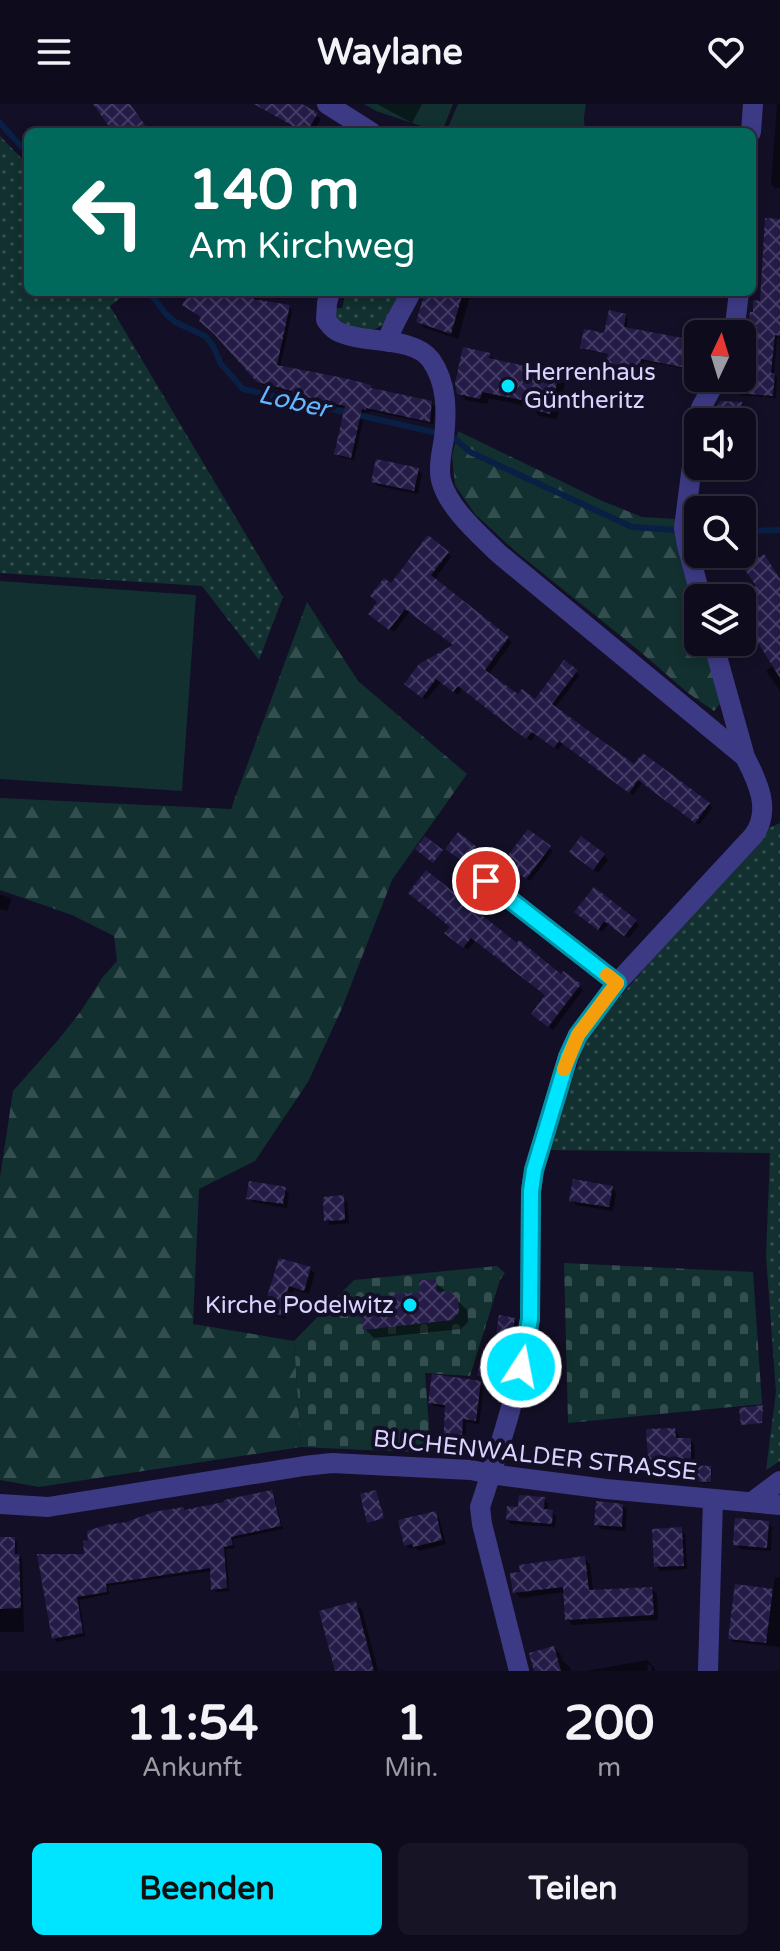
<!DOCTYPE html>
<html lang="de">
<head>
<meta charset="utf-8">
<style>
  :root { --surface:#0e0b1c; --page:#171425; --text:#f1f3f6; --muted:#9b9ba3; --line:#2e2b3b; --accent:#00e5ff }
  body { margin:0; font-family:"Varela Round",sans-serif; background:var(--page); color:var(--text); height:100vh; display:flex; flex-direction:column; font-size:30px; white-space:nowrap }
  * { box-sizing:border-box; margin:0 }
  p { font-size:26px; color:var(--muted) }
  .icon { flex:none; width:44px; height:44px; fill:none; stroke:currentColor; stroke-width:2; stroke-linecap:round; stroke-linejoin:round }
  .map { position:relative; height:1567px; overflow:hidden }
  .side { display:flex; flex-direction:column; background:var(--surface); flex:1 }
  .side>* { flex:none }
  .guide { position:absolute; left:24px; top:24px; width:732px; height:168px; border-radius:12px; box-shadow:0 4px 12px #0003,0 0 0 2px var(--line); background:#00695c; color:#fff; overflow:hidden }
  .needle { width:52px; rotate:4deg }
  .fabs { position:absolute; left:684px; top:216px; display:grid; gap:16px }
  .fabs a { display:grid; place-items:center; width:72px; height:72px; border-radius:12px; background:var(--surface); box-shadow:0 4px 12px #0003,0 0 0 2px var(--line); font-size:40px }
  .pin { position:absolute; display:grid; place-items:center; width:68px; height:68px; color:#fff; margin:-34px; border:4px solid #fff; border-radius:50%; box-shadow:0 2px 8px #0007 }
  .me { position:absolute; width:88px; margin:-44px; rotate:11deg; stroke-linejoin:round; filter:drop-shadow(0 0 6px #0008) }
  .turn { display:flex; align-items:center; gap:28px; height:168px; padding:0 32px; font-size:36px }
  .turn .icon { width:104px; height:104px; stroke-width:2.5 }
  .turn b { display:block; font-size:56px; line-height:68px }
  .eta { display:flex; justify-content:space-evenly; align-items:center; height:136px; text-align:center }
  .eta b { font-size:48px; font-weight:800; line-height:56px }
  .primary-button { display:flex; gap:16px; margin-top:auto; padding:16px 32px }
  .primary-button a { flex:1; height:92px; border-radius:12px; background:var(--accent); color:#111; font-size:32px; font-weight:800; line-height:92px; text-align:center }
  .primary-button a+a { background:var(--page); color:var(--text) }
  header { display:flex; justify-content:space-between; align-items:center; height:104px; padding:0 32px; background:var(--surface); font-size:36px; font-weight:800 }
  .map>svg:first-child { display:block }
</style>
</head>
<body>
<header><svg class="icon" aria-label="menu" viewBox="0 0 24 24"><path d="M4 6h16M4 12h16M4 18h16"/></svg>Waylane<svg class="icon" aria-label="heart" viewBox="0 0 24 24"><path d="M12 20l-8-8c-3-5 5-10 8-4 3-6 11-1 8 4z"/></svg></header>
<div class="map">
<svg width="780" height="1567" viewBox="0 0 780 1567">
  <defs>
    <pattern id="grass-dots" width="8" height="8" patternUnits="userSpaceOnUse" patternTransform="scale(2)"><rect width="8" height="8" fill="#12302f"/><path d="M2 2h.1M6 6h.1" fill="none" stroke="#344d4e" stroke-width="1.8" stroke-linecap="round"/></pattern>
    <pattern id="forest-firs" width="22" height="20" patternUnits="userSpaceOnUse" patternTransform="scale(2)"><rect width="22" height="20" fill="#12302f"/><path d="M5 1l3.5 6h-7zM16 11l3.5 6h-7z" fill="#344d4e"/></pattern>
    <pattern id="cemetery-stones" width="16" height="16" patternUnits="userSpaceOnUse" patternTransform="scale(2)"><rect width="16" height="16" fill="#12302f"/><path d="M2 7V4a2 2 0 0 1 4 0v3zM10 15v-3a2 2 0 0 1 4 0v3z" fill="#344d4e"/></pattern>
    <pattern id="building-cross-hatch" width="8" height="8" patternUnits="userSpaceOnUse" patternTransform="scale(2)"><rect width="8" height="8" fill="#241b47"/><path d="M0 0l8 8M0 8l8-8" fill="none" stroke="#433b63"/></pattern>
  </defs>
  <rect width="100%" height="100%" fill="#130f26"/>
  <path fill="url(#grass-dots)" d="M0,32L28,61V188H128L110,202L283,493L259,556L202,482L0,469Z
    M346,188H403C394,204 387,229 364,226C352,224 345,221 335,213V204H342Z
    M780,719V1357L766,1366L776,1288L766,1152L770,1049L548,1046L588,930L764,726Z"/>
  <path fill="url(#forest-firs)" d="M458,327L600,396L642,413L675,415L682,455L698,518V538H704L717,577L720,600L714,607L688,589L637,545L515,447L475,410L455,381L452,352Z
    M307,498L358,577L467,670L392,776L342,904L308,978L255,1057L199,1085L193,1220L294,1237L301,1343L39,1383L0,1376V1074L13,987L59,935L81,907L102,874L117,857L114,832L72,811L0,786V694L231,705Z"/>
  <path fill="url(#cemetery-stones)" d="M564,1159L753,1168L762,1300L568,1319Z
    M497,1162L505,1169L500,1176L470,1272L425,1269L431,1349L301,1343L294,1237L354,1176Z"/>
  <path fill="#12302f" d="M364,0H453L442,28H439L376,7Z
    M458,0H586L584,13L585,28H536L525,23L522,28H446Z
    M0,477L196,491L182,687L0,675Z"/>
  <path fill="#0007" d="M254,0H298L321,15L313,28H301Z
    M377,0H422L412,19Z
    M777,0H780V84H775L771,80Z
    M780,117V234L777,233L774,271L777,274L776,294L740,291L737,288L738,274H742L762,199Z
    M193,188H263L257,198L289,203L292,207L280,264L370,283L375,287L431,299L435,303L433,320L370,307L369,309L365,308L354,356L340,353L336,349L346,304L298,294L293,289L263,281L203,214Z
    M427,188H471L458,235L425,224L418,218Z
    M625,212L628,215L626,225L698,239V267L644,257L641,271L610,264L607,261L610,251L585,246L582,243L605,232Z
    M489,251L495,257L536,266L559,267L566,274L557,315L539,312L532,303L489,294L487,300L466,296L459,289Z
    M741,300L744,304L742,342V318H717Z
    M418,366L422,370L418,390L378,382L373,377Z
    M448,449L451,453L434,476L512,538L488,571L518,593L535,598L576,568L580,571L554,605L634,663L709,700L712,704L699,721L642,679L633,691L563,639L558,646L536,630L531,637L462,584L458,591L441,578L426,596L410,583L456,542L410,507L394,528L374,513L392,482Z
    M780,477V587L766,567L774,561L760,518Z
    M458,731L478,746L467,759L448,745Z
    M549,744L553,747L530,777L509,761Z
    M604,751L608,756L598,769L576,752Z
    M0,790L12,795L7,807L0,805Z
    M580,811L635,817L639,821L629,834L609,819L602,828Z
    M447,829L517,841L583,886L553,926L537,914L547,892L475,837L468,846Z
    M612,1084L616,1088L613,1107L576,1101L571,1096Z
    M285,1085L289,1090L287,1104L253,1098L249,1094Z
    M343,1094L347,1098L349,1119L331,1121L326,1116Z
    M280,1156L310,1165L315,1169L309,1190L294,1185L285,1215L270,1210L265,1206Z
    M435,1178L445,1187V1190L450,1189L467,1206L468,1218L461,1225L374,1234L365,1225L422,1190Z
    M514,1215L517,1219L516,1231L518,1233L508,1280L483,1275L479,1272L494,1259Z
    M480,1279L484,1283L479,1320L466,1318L465,1352H449L445,1348L447,1304L434,1302L430,1298Z
    M675,1326L679,1331V1336H690L694,1340L695,1363L710,1364L712,1365L711,1379L686,1378L684,1376V1360H654L650,1356Z
    M271,1388L274,1391L283,1425L233,1435L235,1444L226,1445L229,1487L217,1488L213,1485L212,1467L108,1482L109,1490L79,1496L85,1532L57,1538L54,1534L87,1452L186,1408Z
    M544,1395L548,1399V1407L552,1408L556,1412L555,1423L511,1420L508,1416L519,1405Z
    M623,1402L627,1406L625,1427L601,1425L596,1420Z
    M435,1409L439,1414L446,1440L419,1447L416,1444L410,1445L406,1441Z
    M768,1419L772,1423L771,1447L740,1445L735,1440Z
    M681,1425L685,1430L687,1465L660,1467L656,1462Z
    M0,1435H14L17,1438V1452L22,1455L24,1528H0Z
    M584,1454L590,1460L593,1488L651,1485L657,1490L658,1516L572,1521L567,1515L565,1488L520,1494L515,1488Z
    M775,1473L780,1474V1543L734,1538L730,1535L737,1483L773,1487Z
    M355,1500L362,1506L378,1567H337Z
    M554,1544L561,1551L562,1556L570,1563L571,1567H536Z
    M647,1556L654,1563L655,1567H652L651,1561H647L648,1567H586Z"/>
  <g fill="none" stroke-linecap="round" stroke-linejoin="round">
    <path stroke="#0a1f44" stroke-width="6" d="M0,19L21,42L28,47
      M149,188L166,210L175,218L205,232L212,240L221,260L243,285L433,328
      M454,334L470,348L632,423L676,426
      M742,427L780,426
      M697,428H698"/>
  </g>
  <path fill="url(#building-cross-hatch)" d="M93,0H130L150,28H113Z
    M254,0H302L318,9L307,28H303Z
    M765,114L780,115V232L775,231L771,269H775L773,292L735,289L736,274H742V240L747,232L750,208H753V196L760,197Z
    M190,188H258L253,195L290,201L277,261L344,274L371,281V284L432,297L430,318L366,304V306L362,305L351,354L334,350L345,302L292,290V287L257,278L214,230L199,217L201,213L182,201Z
    M425,188H463L451,230L416,218Z
    M609,206L626,210L624,223L698,237L696,266L641,255L638,269L605,262L608,250L580,244L584,225L604,229Z
    M463,243L490,249L489,254L534,264L535,259L560,265L550,310L530,305L531,298L482,288L480,295L457,290L455,279Z
    M720,297L742,298L741,318H715L716,304Z
    M376,355L419,364L414,387L371,378Z
    M428,431L449,448L431,471L509,533L485,566L518,590L522,585L535,595L564,556L578,566L552,600L634,660L643,649L710,699L695,719L638,676L629,689L559,637L554,644L532,628L526,635L458,582L453,588L436,575L422,594L404,580L419,560L453,541L405,505L389,526L368,510L377,498L370,492L384,474L391,479Z
    M764,450L780,475V574L748,523L757,518L740,492L756,482L743,463Z
    M528,725L551,742L526,775L503,758Z
    M458,728L477,743L465,759L445,745Z
    M425,732L443,746L433,759L415,745Z
    M581,732L605,750L593,766L569,748Z
    M426,766L517,839L519,836L561,870L563,867L581,880L548,923L531,910L545,891L471,834L463,844L444,829L450,823L408,789Z
    M594,783L637,816L624,832L604,817L598,826L574,808Z
    M573,1075L613,1082L609,1103L569,1097Z
    M249,1077L286,1083L283,1100L246,1095Z
    M344,1091L345,1116L324,1117L323,1093Z
    M279,1154L311,1163L304,1187L289,1182L281,1212L263,1206Z
    M419,1176H436L437,1188L450,1187L458,1194L459,1208L452,1216L363,1226L360,1193L420,1188Z
    M499,1211L515,1214L513,1227H515L504,1277L477,1272L481,1255L492,1256Z
    M432,1270L481,1277L476,1317L463,1315L461,1349L443,1348L445,1301L428,1299Z
    M763,1301L762,1319L741,1321L739,1304Z
    M675,1324L676,1334H691V1356H648L646,1325Z
    M682,1361L711,1362V1378L682,1377Z
    M272,1386L281,1422L231,1433L233,1441L224,1443L227,1484L211,1486L210,1464L106,1480L107,1488L77,1493L83,1529L52,1535L37,1450H84L83,1437L88,1436L87,1427L106,1421L127,1418L153,1408L184,1403V1406L224,1398V1396Z
    M376,1386L384,1414L367,1419L360,1390Z
    M519,1391L545,1393L544,1405L553,1406L552,1420L506,1416L507,1402L518,1403Z
    M596,1397L623,1400L622,1423L594,1421Z
    M436,1407L442,1436L413,1443L412,1440L404,1442L398,1416Z
    M735,1414L769,1417L767,1444L733,1441Z
    M682,1423L684,1462L654,1463L652,1425Z
    M0,1433H15V1450H19L21,1504L0,1505Z
    M585,1452L589,1486L652,1483L654,1511L565,1516L563,1483L513,1489L510,1469L520,1468L519,1461Z
    M735,1480L773,1485L766,1539L728,1535Z
    M356,1497L374,1567H335L319,1507Z
    M554,1542L561,1567H534L529,1549Z"/>
  <g fill="none" stroke-linecap="round" stroke-linejoin="round">
    <path stroke="#3d3a85" stroke-width="20" d="M327,0L371,28
      M751,28L753,0
      M330,188L327,199L326,216C330,221 333,226 339,228C364,240 414,232 431,256C447,279 447,307 444,334C442,348 438,362 441,376C448,404 479,430 498,449L745,653C758,678 772,707 753,732L617,879L578,931L568,953L534,1066L531,1087L530,1215C521,1279 500,1342 480,1403L482,1420L519,1567
      M734,230L739,188
      M388,238C389,225 405,202 411,188
      M701,494L687,441L684,424L698,315L701,304L717,274
      M713,538L745,653
      M486,777L617,879
      M752,1398L780,1377
      M0,1400L48,1403L304,1362L332,1359L471,1366L490,1370L606,1385L780,1401
      M708,1567L713,1395"/>
  </g>
  <g fill="none" stroke-linecap="round" stroke-linejoin="round">
    <defs>
      <path id="route" d="M486,777L617,879L578,931L568,953L534,1066L531,1087L530,1215L521,1263"/>
    </defs>
    <use href="#route" stroke="#0095a6" stroke-width="20"/>
    <use href="#route" stroke="#00e5ff" stroke-width="14"/>
    <path stroke="#f59e0b" stroke-width="14" d="M564,965L578,931L617,879L607,871"/>
  </g>
  <g fill="#00e5ff" stroke="#130f26" stroke-width="3">
    <circle cx="508" cy="282" r="8"/>
    <circle cx="410" cy="1201" r="8"/>
  </g>
  <g text-anchor="middle" stroke-width="8" stroke-linejoin="round" paint-order="stroke">
    <g font-size="24" fill="#d9d4ff" stroke="#130f26" text-anchor="start">
      <text x="524" y="276">Herrenhaus<tspan x="524" dy="28">Güntheritz</tspan></text>
      <text x="394" y="1209" text-anchor="end">Kirche Podelwitz</text>
    </g>
    <g font-size="24" fill="#d9d4ff" stroke="#130f26">
      <text transform="translate(535 1351) rotate(6)" y="8">BUCHENWALDER STRASSE</text>
    </g>
    <g font-size="26" font-style="italic" fill="#62b6ff" stroke="#130f26">
      <text transform="translate(294 297) rotate(13)" y="9">Lober</text>
    </g>
  </g>
</svg>
<div class="fabs">
<a><svg class="needle" viewBox="-14 -14 28 28"><path d="M0-13l5 13h-10z" fill="#e53935"/><path d="M0 13l5-13h-10z" fill="#9b9ba3"/></svg></a>
<a><svg class="icon" aria-label="sound" viewBox="0 0 24 24"><path d="M4 9h4l5-4v14l-5-4H4zM17 9q2 3 0 6"/></svg></a>
<a><svg class="icon" aria-label="search" viewBox="0 0 24 24"><circle cx="10" cy="10" r="6"/><path d="M15 15l6 6"/></svg></a>
<a><svg class="icon" aria-label="layers" viewBox="0 0 24 24"><path d="M12 4l9 5-9 5-9-5zM3 14l9 5 9-5"/></svg></a>
</div>
<div class="pin" style="left:486px;top:777px;background:#d93025"><svg class="icon" aria-label="arrive" viewBox="0 0 24 24"><path d="M6 21V4h12l-3 4 3 4H6"/></svg></div>
<svg class="me" style="left:521px;top:1263px" viewBox="-20 -20 40 40"><circle r="17" fill="#00e5ff" stroke="#fff" stroke-width="3"/><path d="M0-11L8 9 0 5-8 9z" fill="#fff"/></svg>
<div class="guide">
<div class="turn"><svg class="icon" aria-label="left" viewBox="0 0 24 24"><path d="M17 20v-9H6M10 6l-5 5 5 5"/></svg><div><b>140 m</b>Am Kirchweg</div></div>
</div>
</div>
<section class="side">
<div class="eta">
<div><b>11:54</b><p>Ankunft</p></div>
<div><b>1</b><p>Min.</p></div>
<div><b>200</b><p>m</p></div>
</div>
<div class="primary-button"><a>Beenden</a><a>Teilen</a></div>
</section>
</body>
</html>
